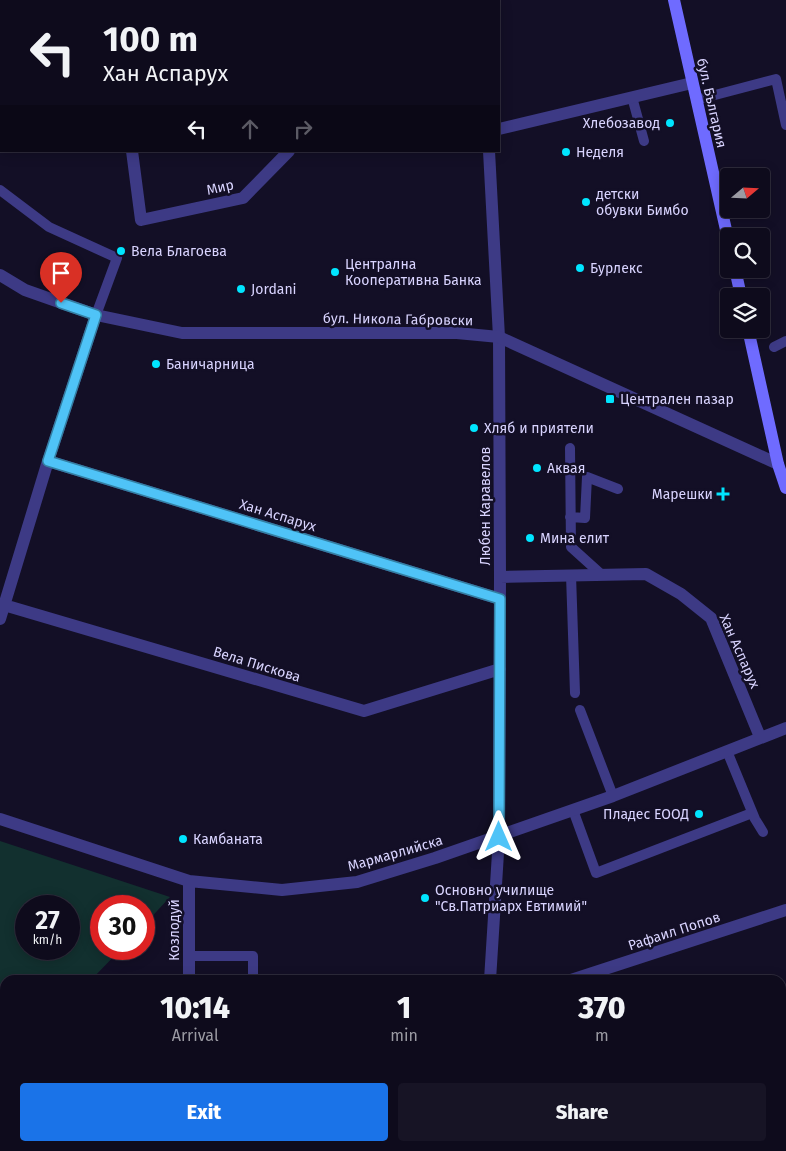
<!DOCTYPE html>
<html lang="en">
<head>
<meta charset="utf-8">
<style>
  :root { --surface:#0e0b1c; --page:#171425; --text:#f1f3f6; --muted:#9b9ba3; --line:#2e2b3b; --accent:#1a73e8 }
  body { margin:0; font-family:"Fira Sans",sans-serif; background:var(--page); color:var(--text); height:100vh; display:flex; flex-direction:column; font-size:19px; white-space:nowrap }
  * { box-sizing:border-box; margin:0 }
  p { font-size:16px; color:var(--muted) }
  .icon { flex:none; width:28px; height:28px; fill:none; stroke:currentColor; stroke-width:2; stroke-linecap:round; stroke-linejoin:round }
  .map { position:relative; flex:1; overflow:hidden }
  .panel { position:absolute; left:0px; top:975px; width:786px; height:176px; display:flex; flex-direction:column; background:var(--surface); border-radius:15px 15px 0 0; box-shadow:0 2px 12px #0003,0 0 0 1px var(--line) }
  .panel>* { flex:none }
  .hud { position:absolute; left:0px; top:0px; width:500px; height:152px; box-shadow:0 2px 12px #0003,0 0 0 1px var(--line); background:#0e0b1c; color:var(--text); overflow:hidden }
  .needle { width:32px; rotate:71deg }
  .buttons { position:absolute; left:720px; top:168px; display:grid; gap:10px }
  .buttons a { display:grid; place-items:center; width:50px; height:50px; border-radius:5px; background:var(--surface); box-shadow:0 2px 12px #0003,0 0 0 1px var(--line); font-size:25px }
  .speed { position:absolute; left:15px; top:895px; display:flex; gap:10px; font-size:25px; font-weight:700; text-align:center }
  .speed>* { display:grid; place-content:center; width:65px; height:65px; border-radius:50%; background:var(--surface); box-shadow:0 2px 12px #0003,0 0 0 1px var(--line); line-height:1 }
  .speed small { font-size:12px; font-weight:400 }
  .speed .limit { border:8px solid #d22; background:#fff; color:#111 }
  .pin { position:absolute; display:grid; place-items:center; width:42px; height:42px; color:#fff; margin:-51px -21px; border-radius:50% 50% 50% 0; rotate:-45deg; box-shadow:0 0 5px #0007 }
  .pin .icon { rotate:45deg }
  .me { position:absolute; width:55px; margin:-28px; rotate:0deg; stroke-linejoin:round; filter:drop-shadow(0 0 4px #0008) }
  .turn { display:flex; align-items:center; gap:18px; height:105px; padding:0 20px; font-size:22px }
  .turn .icon { width:65px; height:65px; stroke-width:2.5 }
  .turn b { display:block; font-size:35px; line-height:42px }
  .lanes { display:flex; align-items:center; height:48px; padding:0 20px; background:#0003; justify-content:center; gap:25px; direction:ltr }
  .lanes .off { opacity:.35 }
  .eta { display:flex; justify-content:space-evenly; align-items:center; height:85px; text-align:center }
  .eta b { font-size:30px; font-weight:800; line-height:35px }
  .cta { display:flex; gap:10px; margin-top:auto; padding:10px 20px }
  .cta a { flex:1; height:58px; border-radius:5px; background:var(--accent); color:#fff; font-size:20px; font-weight:800; line-height:58px; text-align:center }
  .cta a+a { background:var(--page); color:var(--text) }
  .map>svg:first-child { display:block }
</style>
</head>
<body>
<div class="map">
<svg width="786" height="1151" viewBox="0 0 786 1151">
  <rect width="100%" height="100%" fill="#130f26"/>
  <path fill="#12302f" fill-rule="evenodd" d="M0,841L170,897L144,925V906H101V949H121L91,980H5V1146H92V1151H0ZM26,906H69V949H26Z"/>
  <g fill="none" stroke-linecap="round" stroke-linejoin="round">
    <path stroke="#3d3a85" stroke-width="10" d="M632,97L644,141
      M696,100L776,79L786,125
      M0,190L49,227L117,258L96,315
      M774,347L786,341
      M570,448L571,547L602,575
      M570,517L585,518L587,477L618,489
      M571,575L575,693
      M580,710L613,796
      M727,751L755,819L763,832
      M573,810L596,873L752,813
      M189,956H253V980
      M258,1146V1151
      M317,1146V1151
      M626,1151L628,1146"/>
    <path stroke="#3d3a85" stroke-width="12" d="M114,0V1
      M481,0V1
      M436,1L437,0
      M0,107H1
      M499,129L692,83
      M132,151L141,220L243,198L289,151
      M489,151L499,337L500,577L499,837L490,980
      M48,461L500,599
      M500,577L646,574L681,594L711,618L760,737
      M4,605L364,711L500,669
      M0,619L48,461L96,315
      M0,819L189,881L282,890L357,882L435,858L613,796L786,728
      M189,980V881
      M571,980L786,910
      M201,1146L202,1151
      M527,1146L529,1151
      M694,1146L702,1151"/>
    <path stroke="#3d3a85" stroke-width="12" d="M0,275L25,290L96,315L182,333H457L499,337L778,464"/>
    <path stroke="#6f6bff" stroke-width="12" d="M674,0L729,243
      M735,269L741,296
      M748,329L778,464L786,488"/>
  </g>
  <g fill="none" stroke-linecap="round" stroke-linejoin="round">
    <defs>
      <path id="route" d="M61,303L96,315L48,461L500,599L499,837"/>
    </defs>
    <use href="#route" stroke="#337fa1" stroke-width="12"/>
    <use href="#route" stroke="#4fc3f7" stroke-width="9"/>
  </g>
  <g fill="#00e5ff" stroke="#130f26" stroke-width="2">
    <circle cx="670" cy="123" r="5"/>
    <circle cx="566" cy="152" r="5"/>
    <circle cx="586" cy="202" r="5"/>
    <circle cx="121" cy="251" r="5"/>
    <circle cx="580" cy="268" r="5"/>
    <circle cx="335" cy="272" r="5"/>
    <circle cx="241" cy="289" r="5"/>
    <circle cx="156" cy="364" r="5"/>
    <rect x="605" y="394" width="10" height="10" rx="2.5"/>
    <circle cx="474" cy="428" r="5"/>
    <circle cx="537" cy="468" r="5"/>
    <path d="M720.5 486.5h5v5h5v5h-5v5h-5v-5h-5v-5h5z"/>
    <circle cx="530" cy="538" r="5"/>
    <circle cx="699" cy="814" r="5"/>
    <circle cx="183" cy="839" r="5"/>
    <circle cx="425" cy="898" r="5"/>
  </g>
  <g text-anchor="middle" stroke-width="5" stroke-linejoin="round" paint-order="stroke">
    <g font-size="14" fill="#d9d4ff" stroke="#130f26">
      <text transform="translate(712 103) rotate(77)" y="5">бул. България</text>
      <text transform="translate(220 187) rotate(-13)" y="5">Мир</text>
      <text transform="translate(398 319) rotate(1)" y="5">бул. Никола Габровски</text>
      <text transform="translate(485 506) rotate(-90)" y="5">Любен Каравелов</text>
      <text transform="translate(278 515) rotate(17)" y="5">Хан Аспарух</text>
      <text transform="translate(740 651) rotate(66)" y="5">Хан Аспарух</text>
      <text transform="translate(257 664) rotate(17)" y="5">Вела Пискова</text>
      <text transform="translate(395 853) rotate(-16)" y="5">Мармарлийска</text>
      <text transform="translate(174 930) rotate(-90)" y="5">Козлодуй</text>
      <text transform="translate(674 931) rotate(-18)" y="5">Рафаил Попов</text>
    </g>
    <g font-size="14" fill="#d9d4ff" stroke="#130f26" text-anchor="start">
      <text x="660" y="128" text-anchor="end">Хлебозавод</text>
      <text x="576" y="157">Неделя</text>
      <text x="596" y="199">детски<tspan x="596" dy="16">обувки Бимбо</tspan></text>
      <text x="131" y="256">Вела Благоева</text>
      <text x="345" y="269">Централна<tspan x="345" dy="16">Кооперативна Банка</tspan></text>
      <text x="590" y="273">Бурлекс</text>
      <text x="251" y="294">Jordani</text>
      <text x="166" y="369">Баничарница</text>
      <text x="620" y="404">Централен пазар</text>
      <text x="484" y="433">Хляб и приятели</text>
      <text x="547" y="473">Аквая</text>
      <text x="713" y="499" text-anchor="end">Марешки</text>
      <text x="540" y="543">Мина елит</text>
      <text x="689" y="819" text-anchor="end">Пладес ЕООД</text>
      <text x="193" y="844">Камбаната</text>
      <text x="435" y="895">Основно училище<tspan x="435" dy="16">"Св.Патриарх Евтимий"</tspan></text>
    </g>
  </g>
</svg>
<div class="buttons">
<a><svg class="needle" viewBox="-14 -14 28 28"><path d="M0-13l5 13h-10z" fill="#e53935"/><path d="M0 13l5-13h-10z" fill="#9b9ba3"/></svg></a>
<a><svg class="icon" aria-label="search" viewBox="0 0 24 24"><circle cx="10" cy="10" r="6"/><path d="M15 15l6 6"/></svg></a>
<a><svg class="icon" aria-label="layers" viewBox="0 0 24 24"><path d="M12 4l9 5-9 5-9-5zM3 14l9 5 9-5"/></svg></a>
</div>
<div class="speed"><div>27<small>km/h</small></div><div class="limit">30</div></div>
<div class="pin" style="left:61px;top:303px;background:#d93025"><svg class="icon" aria-label="arrive" viewBox="0 0 24 24"><path d="M6 21V4h12l-3 4 3 4H6"/></svg></div>
<svg class="me" style="left:499px;top:837px" viewBox="-20 -20 40 40"><path d="M0-17L14 15 0 8-14 15z" fill="#4fc3f7" stroke="#fff" stroke-width="4"/></svg>
<div class="hud">
<div class="turn"><svg class="icon" aria-label="left" viewBox="0 0 24 24"><path d="M17 20v-9H6M10 6l-5 5 5 5"/></svg><div><b>100 m</b>Хан Аспарух</div></div>
<div class="lanes"><svg class="icon" aria-label="left" viewBox="0 0 24 24"><path d="M17 20v-9H6M10 6l-5 5 5 5"/></svg><svg class="icon off" aria-label="ahead" viewBox="0 0 24 24"><path d="M12 20V5M6 11l6-6 6 6"/></svg><svg class="icon off" aria-label="right" viewBox="0 0 24 24"><path d="M7 20v-9h11M14 6l5 5-5 5"/></svg></div>
</div>
<section class="panel">
<div class="eta">
<div><b>10:14</b><p>Arrival</p></div>
<div><b>1</b><p>min</p></div>
<div><b>370</b><p>m</p></div>
</div>
<div class="cta"><a>Exit</a><a>Share</a></div>
</section>
</div>
</body>
</html>
